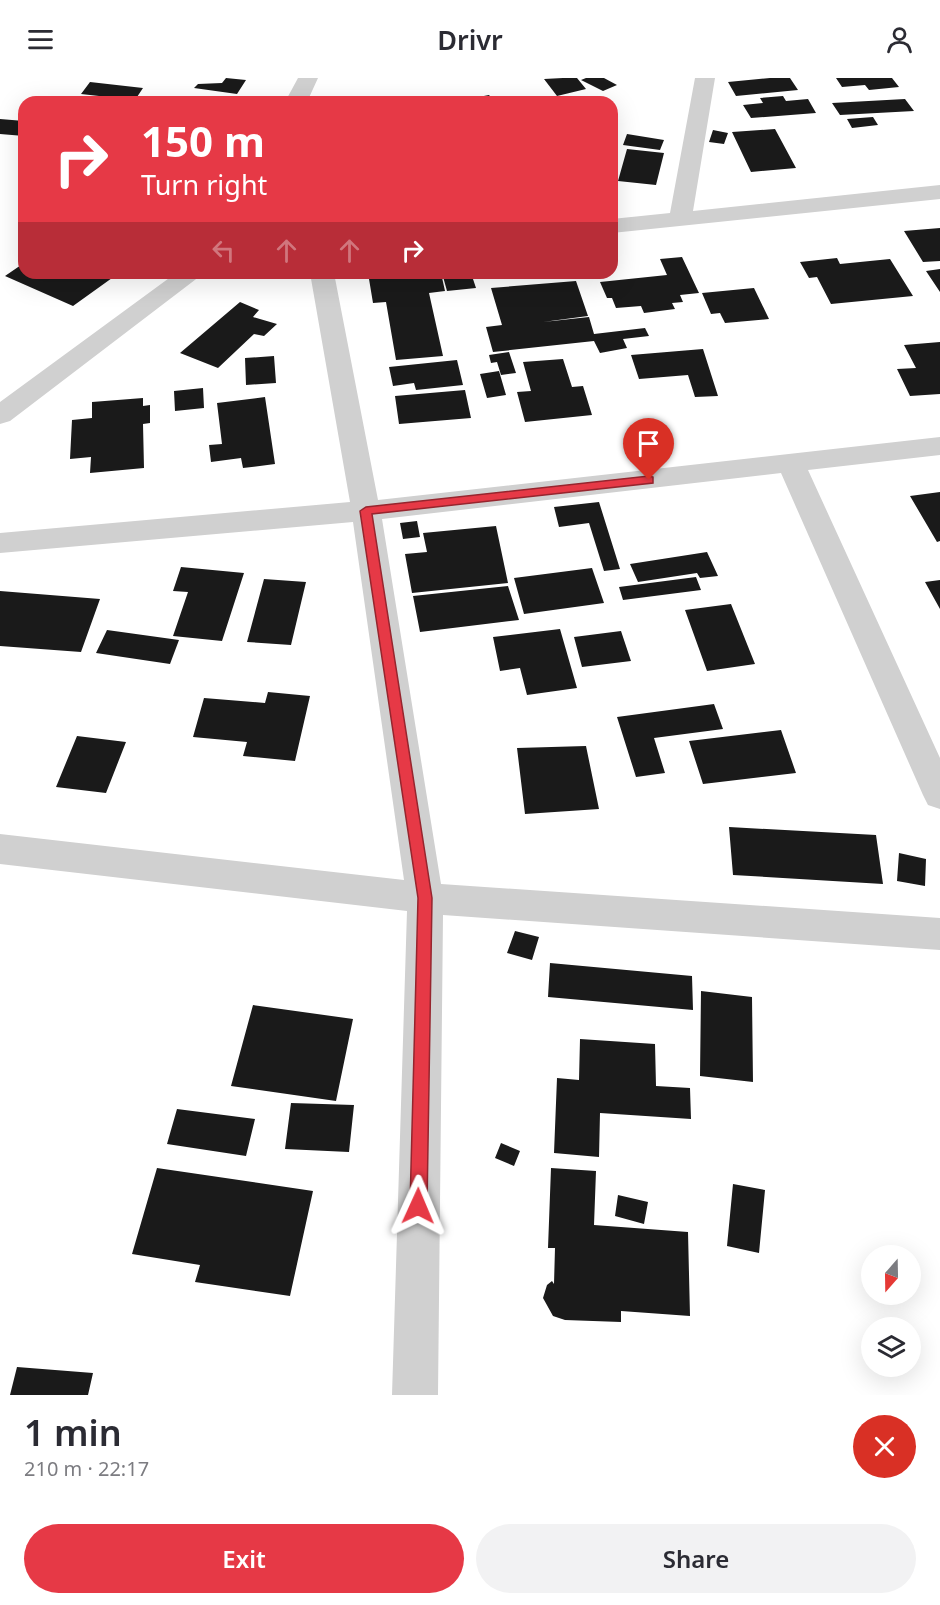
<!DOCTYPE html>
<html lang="en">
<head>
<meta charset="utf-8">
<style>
  :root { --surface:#fff; --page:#f2f2f3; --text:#2b2b33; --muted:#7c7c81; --accent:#e63946 }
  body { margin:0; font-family:"Noto Sans",sans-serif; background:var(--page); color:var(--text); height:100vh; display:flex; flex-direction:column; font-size:22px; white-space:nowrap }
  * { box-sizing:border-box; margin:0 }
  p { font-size:20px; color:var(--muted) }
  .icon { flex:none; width:33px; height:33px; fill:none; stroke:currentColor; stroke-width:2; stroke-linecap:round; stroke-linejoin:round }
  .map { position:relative; height:1317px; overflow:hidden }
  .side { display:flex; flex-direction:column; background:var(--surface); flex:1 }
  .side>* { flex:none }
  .hud { position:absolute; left:18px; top:18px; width:600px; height:183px; border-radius:18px; box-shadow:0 6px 24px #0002; background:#e63946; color:#fff; overflow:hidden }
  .needle { width:39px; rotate:200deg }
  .controls { position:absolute; left:861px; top:1167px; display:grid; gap:12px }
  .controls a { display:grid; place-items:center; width:60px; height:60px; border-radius:50%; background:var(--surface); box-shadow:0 6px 24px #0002; font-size:30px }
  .pin { position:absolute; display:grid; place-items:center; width:51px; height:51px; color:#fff; margin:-62px -26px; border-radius:50% 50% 50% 0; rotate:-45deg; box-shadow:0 0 6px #0007 }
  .pin .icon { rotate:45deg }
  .me { position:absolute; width:66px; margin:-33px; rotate:1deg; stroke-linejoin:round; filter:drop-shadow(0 0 4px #0008) }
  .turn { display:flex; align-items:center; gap:21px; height:126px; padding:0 24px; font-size:27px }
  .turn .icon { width:78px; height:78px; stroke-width:2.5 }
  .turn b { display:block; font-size:42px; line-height:51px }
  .lanes { display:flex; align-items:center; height:57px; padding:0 24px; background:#0003; justify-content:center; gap:30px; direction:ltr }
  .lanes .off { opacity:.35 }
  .round { display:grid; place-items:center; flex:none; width:63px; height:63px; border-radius:32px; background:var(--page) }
  .headline { display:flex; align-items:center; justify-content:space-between; height:102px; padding:0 24px }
  h1 { font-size:36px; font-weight:600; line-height:45px }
  .action { display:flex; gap:12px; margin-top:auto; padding:12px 24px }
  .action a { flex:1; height:69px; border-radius:36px; background:var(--accent); color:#fff; font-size:24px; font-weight:600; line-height:69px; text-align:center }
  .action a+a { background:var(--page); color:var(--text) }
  header { display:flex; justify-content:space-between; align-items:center; height:78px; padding:0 24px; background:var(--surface); font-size:27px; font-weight:600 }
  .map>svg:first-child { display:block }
</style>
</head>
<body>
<header><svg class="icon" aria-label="menu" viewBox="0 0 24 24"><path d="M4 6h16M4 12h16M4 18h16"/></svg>Drivr<svg class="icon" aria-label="person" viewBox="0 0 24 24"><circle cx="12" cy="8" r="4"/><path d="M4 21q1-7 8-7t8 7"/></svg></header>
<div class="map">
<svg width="940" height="1317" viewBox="0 0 940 1317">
  <rect width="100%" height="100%" fill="#fff"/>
  <path fill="#1a1a1a" d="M226,0L246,2L237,16L194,10L198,6L222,5Z
    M563,0H577L586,11L557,18L544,1Z
    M586,0H604L617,7L603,13L581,2Z
    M770,0H790L798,12L736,18L728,4Z
    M836,0H892L899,9L869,12L865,7L842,9Z
    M90,4L143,10L135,22L81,16Z
    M489,17L495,24H464L463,22Z
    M783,18L786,23L808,21L816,35L751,40L743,27L763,25L760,20Z
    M568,19L573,24H544V23Z
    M905,21L914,33L840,37L832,25Z
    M873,39L878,47L852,50L847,41Z
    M0,41L24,43V58L0,56Z
    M775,51L796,90L751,94L732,54Z
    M713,52L728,55L724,66L709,64Z
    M627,56L664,62L660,72L623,67Z
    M627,71L664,75L656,107L618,103Z
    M940,150V183L923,184L904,153Z
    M682,179L699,215L680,217L683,224L672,225L675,231L644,235L641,228L616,230L612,220H607L600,204L667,197L660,181Z
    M837,180L840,186L890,181L913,218L831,226L817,199L809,200L800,184Z
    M24,185V195H119L73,228L5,198Z
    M940,191V214L926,193Z
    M368,195H441L445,213L429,215L443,278L396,282L386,224L373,225Z
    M442,195H471L476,210L447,213Z
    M576,203L588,238L543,244L589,239L594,256L645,250L649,258L623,261L627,270L600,275L594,263L493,274L486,249L502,247L491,210Z
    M754,210L769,241L725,245L720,235L711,236L702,215Z
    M240,224L259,232L253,239L277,246L264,258L254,256L218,290L180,275Z
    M940,264V316L910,318L897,291L916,290L904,267Z
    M703,271L718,318L695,319L688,297L639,301L631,277Z
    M509,274L516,295L501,297L497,284L491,285L489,277Z
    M274,278L276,305L246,307L245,280Z
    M563,281L572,309L583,308L592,337L525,344L517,314L531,313L523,284Z
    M457,282L463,307L416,312L414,305L393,308L389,289Z
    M499,293L506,317L487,320L480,296Z
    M203,310L204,330L175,333L174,313Z
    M465,312L471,340L399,346L395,318Z
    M265,319L275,386L243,390L241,380L211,384L209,367L222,366L217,325Z
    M143,320V328L150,327V345L143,346L144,390L90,395L91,379L70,381L72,342L92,340V324Z
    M940,414V463L937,464L910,418Z
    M599,424L620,491L604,493L589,445L559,449L554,429Z
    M417,443L420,459L403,461L400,445Z
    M496,448L508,505L412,515L405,476L427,474L423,455Z
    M707,474L718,498L700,500L697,495L638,504L630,486Z
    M181,489L244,495L222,563L173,558L188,514L173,513Z
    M592,490L604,525L524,536L514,500Z
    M696,499L701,512L623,522L619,509Z
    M264,501L306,504L291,567L247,564Z
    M940,502V531L925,504Z
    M508,508L519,542L420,554L413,518Z
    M0,513L100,521L81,574L0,568Z
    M731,526L755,586L707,593L685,532Z
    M560,551L577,610L527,617L520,590L500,593L493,559Z
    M107,552L179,562L170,586L96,575Z
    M621,553L631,583L582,589L574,559Z
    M268,614L310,618L295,683L243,678L247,664L193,659L204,620L265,625Z
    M714,626L723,651L654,660L665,695L636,699L617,639Z
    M781,652L796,695L703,706L689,663Z
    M77,658L126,664L106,715L56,709Z
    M586,668L599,731L525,736L517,670Z
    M729,749L876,757L883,806L733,797Z
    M899,775L926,781L925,808L897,803Z
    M515,853L539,859L532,882L507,875Z
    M550,885L692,898L693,932L548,919Z
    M701,913L752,919L753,1004L700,998Z
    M253,927L353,941L336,1023L231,1008Z
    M580,961L655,966L656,1008L690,1010L691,1041L600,1035L599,1079L554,1075L557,1000L579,1002Z
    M291,1025L354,1027L349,1074L285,1071Z
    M177,1031L255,1041L246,1078L167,1066Z
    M501,1065L520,1073L514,1088L495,1080Z
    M157,1090L313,1113L290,1218L195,1204L200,1187L132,1176Z
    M551,1090L596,1093L594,1147L688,1154L690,1238L621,1233V1244L565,1242L553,1238L543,1220L547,1207L552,1203L554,1206L555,1170H548Z
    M733,1106L765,1112L759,1175L727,1168Z
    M618,1117L648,1124L644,1146L615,1138Z
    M17,1289L93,1295L88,1317H10Z"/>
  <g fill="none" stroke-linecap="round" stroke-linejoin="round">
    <path fill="#d0d0d0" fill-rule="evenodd" d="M298,0H318L307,24H285Z
      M695,0H715L693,133L940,107V121L612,155V141L670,135Z
      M176,195H204L10,343L0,346V324Z
      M310,195H334L378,422L940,359V377L808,392L940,680V731L928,727L923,717L781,395L382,441L441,806L940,840V872L443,837L438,1317H392L407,833L0,786V756L404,802L353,444L0,475V455L350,424Z"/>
  </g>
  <path fill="#e63946" stroke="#96252e" stroke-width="1.5" d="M649,398L653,399V405L372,436L432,820L427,1128L425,1134L418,1136L412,1134L410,1128L418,820L360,433L366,429Z"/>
</svg>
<div class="controls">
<a><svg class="needle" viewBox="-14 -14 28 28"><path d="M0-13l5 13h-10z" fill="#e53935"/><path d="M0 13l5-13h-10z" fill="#7c7c81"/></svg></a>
<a><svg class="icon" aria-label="layers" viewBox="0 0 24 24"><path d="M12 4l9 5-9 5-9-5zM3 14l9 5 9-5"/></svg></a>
</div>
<div class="pin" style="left:649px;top:402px;background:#d93025"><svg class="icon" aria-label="arrive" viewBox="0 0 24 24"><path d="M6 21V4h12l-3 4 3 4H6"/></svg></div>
<svg class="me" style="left:418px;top:1128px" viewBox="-20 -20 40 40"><path d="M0-17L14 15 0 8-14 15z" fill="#e63946" stroke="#fff" stroke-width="4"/></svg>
<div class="hud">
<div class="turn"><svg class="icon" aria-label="right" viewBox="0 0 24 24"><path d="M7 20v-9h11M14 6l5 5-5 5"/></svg><div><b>150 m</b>Turn right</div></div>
<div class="lanes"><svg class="icon off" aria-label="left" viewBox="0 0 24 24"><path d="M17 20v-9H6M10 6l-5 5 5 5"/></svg><svg class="icon off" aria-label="ahead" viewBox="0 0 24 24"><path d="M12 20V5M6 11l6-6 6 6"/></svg><svg class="icon off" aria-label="ahead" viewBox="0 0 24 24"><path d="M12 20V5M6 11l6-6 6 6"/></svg><svg class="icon" aria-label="right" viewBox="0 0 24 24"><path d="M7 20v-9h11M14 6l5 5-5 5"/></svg></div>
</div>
</div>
<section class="side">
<div class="headline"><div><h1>1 min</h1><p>210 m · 22:17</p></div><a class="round" style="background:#d93025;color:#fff"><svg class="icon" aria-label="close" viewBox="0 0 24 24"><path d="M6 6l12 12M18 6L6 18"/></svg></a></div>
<div class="action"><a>Exit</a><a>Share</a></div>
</section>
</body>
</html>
